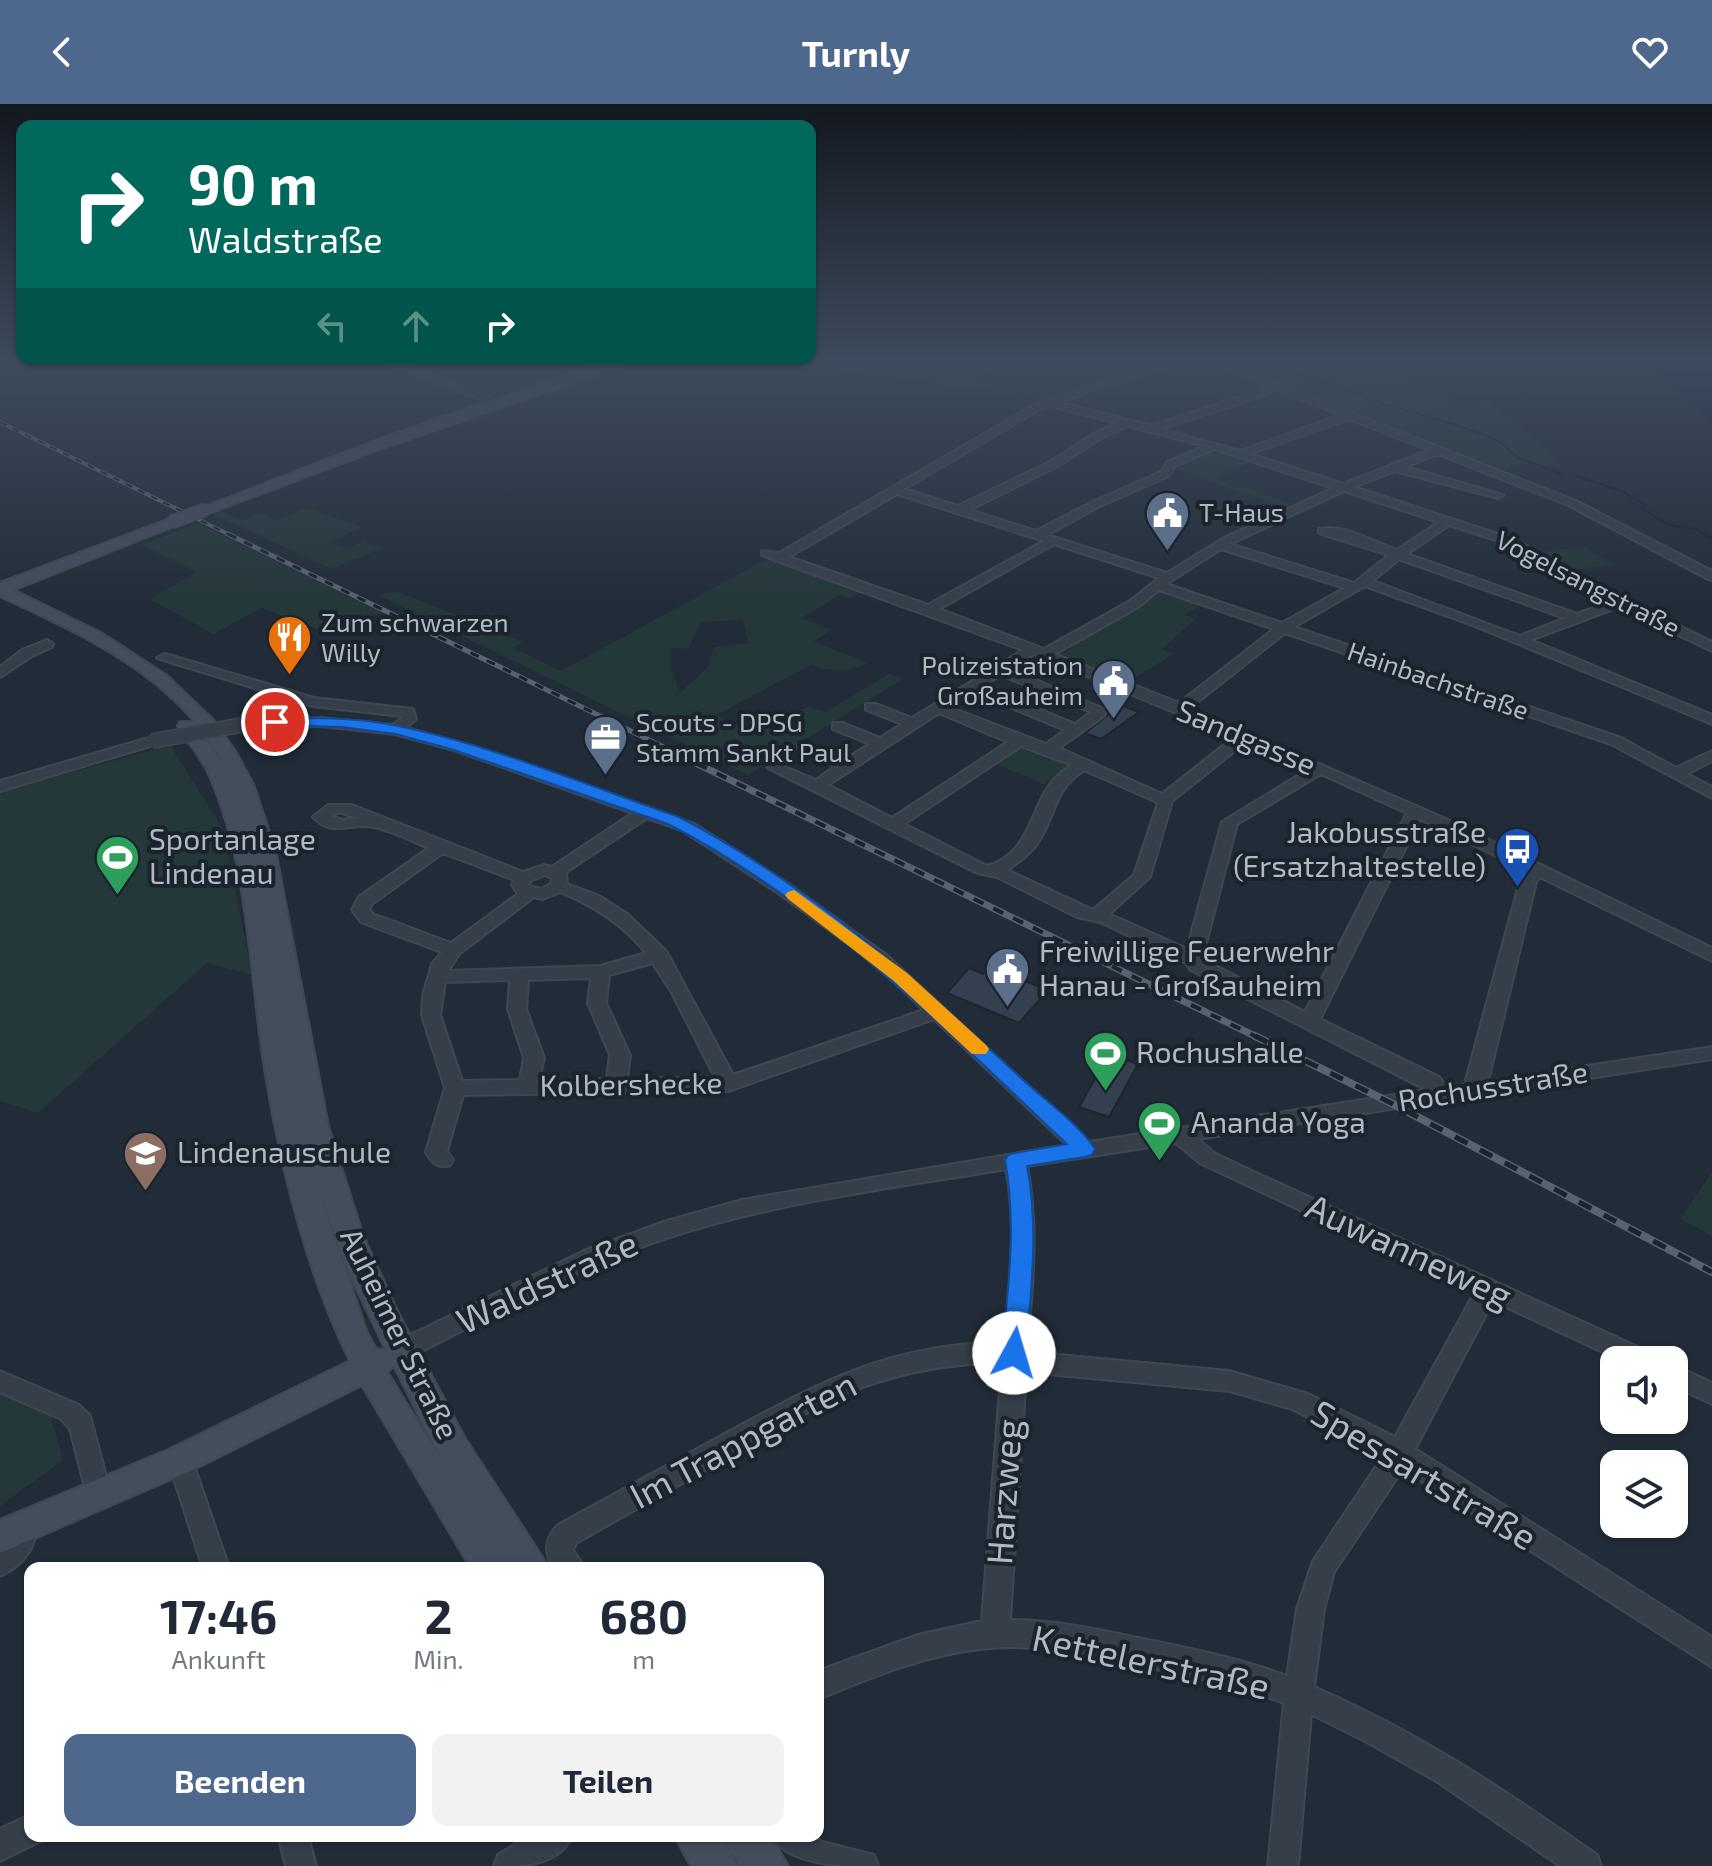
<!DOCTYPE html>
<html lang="de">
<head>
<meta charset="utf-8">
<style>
  :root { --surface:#fff; --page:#f2f2f3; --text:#1f2937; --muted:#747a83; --accent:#4e678c }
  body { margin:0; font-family:"Exo 2",sans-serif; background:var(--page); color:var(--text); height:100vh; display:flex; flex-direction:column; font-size:30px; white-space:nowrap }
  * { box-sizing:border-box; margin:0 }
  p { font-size:26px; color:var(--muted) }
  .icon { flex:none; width:44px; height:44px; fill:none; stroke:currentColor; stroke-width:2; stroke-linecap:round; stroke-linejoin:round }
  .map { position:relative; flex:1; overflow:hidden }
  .details { position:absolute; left:24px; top:1458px; width:800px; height:280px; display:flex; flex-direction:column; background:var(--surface); border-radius:16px; box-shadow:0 2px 6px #0004 }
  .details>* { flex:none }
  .top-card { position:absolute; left:16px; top:16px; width:800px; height:244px; border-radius:16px; box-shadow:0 2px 6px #0004; background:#00695c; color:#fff; overflow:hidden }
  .fabs { position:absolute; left:1600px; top:1242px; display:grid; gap:16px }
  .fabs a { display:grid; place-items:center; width:88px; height:88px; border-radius:16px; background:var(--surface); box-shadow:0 2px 6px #0004; font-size:40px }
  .pin { position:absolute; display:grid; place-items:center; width:68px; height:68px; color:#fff; margin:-34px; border:4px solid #fff; border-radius:50%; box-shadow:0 2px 8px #0007 }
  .me { position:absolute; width:88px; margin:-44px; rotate:6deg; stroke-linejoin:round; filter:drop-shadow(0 0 6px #0008) }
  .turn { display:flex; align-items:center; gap:28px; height:168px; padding:0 40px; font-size:36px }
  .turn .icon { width:104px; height:104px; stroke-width:2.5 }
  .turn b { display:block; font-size:56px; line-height:68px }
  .lanes { display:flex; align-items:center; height:76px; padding:0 40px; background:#0003; justify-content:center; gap:40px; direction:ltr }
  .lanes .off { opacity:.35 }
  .eta { display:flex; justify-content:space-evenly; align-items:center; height:136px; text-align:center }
  .eta b { font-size:48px; font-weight:700; line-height:56px }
  .cta { display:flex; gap:16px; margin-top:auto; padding:16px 40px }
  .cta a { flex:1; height:92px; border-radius:16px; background:var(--accent); color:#fff; font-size:32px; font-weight:700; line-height:92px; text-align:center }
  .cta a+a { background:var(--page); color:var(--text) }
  header { display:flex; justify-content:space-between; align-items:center; height:104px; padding:0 40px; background:var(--accent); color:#fff; font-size:36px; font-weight:700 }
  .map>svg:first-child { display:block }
</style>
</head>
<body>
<header><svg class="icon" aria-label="back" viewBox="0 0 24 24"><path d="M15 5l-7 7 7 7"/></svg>Turnly<svg class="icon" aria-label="heart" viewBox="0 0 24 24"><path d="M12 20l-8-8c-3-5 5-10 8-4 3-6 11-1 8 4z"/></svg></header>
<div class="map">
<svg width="1712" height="1762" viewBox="0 0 1712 1762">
  <rect width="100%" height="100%" fill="#222c38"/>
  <path fill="#243739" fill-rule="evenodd" d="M778,259H1020L979,271V274L995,280L972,284Z
    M1227,259H1379L1435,283L1456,298L1487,296L1547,345L1562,362L1531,360L1503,367Z
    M1213,347L1253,358L1214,374L1292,400L1283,403L1177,366L1178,361Z
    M307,404L362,423L330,438L347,444L364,437L382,444L332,465L213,410L221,407L243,416L259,409L277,416Z
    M198,419L381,508L333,531L262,504L213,530L150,495L197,468L142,441Z
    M1585,443L1613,461L1570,466L1543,447Z
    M768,454L861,488L850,494L839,491L802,514L830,526L814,538L868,559C850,569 830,568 811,561L716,611L757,630L809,602L825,608L889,570L903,575L748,671L378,491L399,488L523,538L513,544L561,567ZM743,516L748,539L714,543L708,563L680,589L671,565V544L688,545L701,518Z
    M1161,487L1204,499L1185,511L1195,515L1162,545L1174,550L1128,578L1062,550Z
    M1025,640L1072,659L1044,680L996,660Z
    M170,641L223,725L252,871L207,859L38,1009L0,997V688Z
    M1712,1068V1132L1680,1115Z
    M0,1289L50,1310L63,1356L0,1402Z"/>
  <path fill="#162335" d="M1642,259H1712V318L1671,280Z"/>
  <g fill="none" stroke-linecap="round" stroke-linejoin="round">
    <path stroke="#162335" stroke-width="2" d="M1270,259L1388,301L1475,327L1500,338L1518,354L1562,370
      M1576,372L1619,386L1647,401L1641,404L1668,421L1696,425L1708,432"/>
    <path stroke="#162335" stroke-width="3" d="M1704,430L1712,434"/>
  </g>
  <path fill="#34404f" stroke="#1d2530" stroke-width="2" d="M1121,601L1139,608L1101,635L1085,629Z
    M969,864L983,870L986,866L1019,880L1022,876L1048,886L1019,919L947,889Z
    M1109,950L1138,960L1109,1013L1079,1003Z"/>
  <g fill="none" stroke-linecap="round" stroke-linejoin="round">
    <defs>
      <path id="minor" d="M383,259H396L505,299L497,301Z
        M1165,259H1178L1058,298L1151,322L1269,283L1213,259H1225L1576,397L1712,467V476L1708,475L1568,401L1438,350L1405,363L1503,391L1498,394L1395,367L1354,383L1513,435L1624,495L1712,538V547L1619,503L1531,536L1712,611V620L1470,520L1365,482L1294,523L1621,634L1676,664L1712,647V657L1687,670L1712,683V694L1611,640L1285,529L1190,604L1446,715L1712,844V857L1540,773L1536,778L1488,977L1712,943V955L1198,1035L1214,1049L1241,1062L1651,1249L1655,1256H1620L1493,1197L1415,1345L1712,1533V1563L1403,1365L1334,1468L1324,1505L1314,1583C1416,1627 1507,1687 1597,1751L1601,1762H1560L1438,1678L1365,1637L1311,1610L1298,1762H1268L1284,1599C1236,1582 1186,1571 1137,1561C1085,1550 1033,1538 980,1545C924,1551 870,1574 818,1595V1567L918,1531L982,1517L1002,1259C943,1258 887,1272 833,1294L576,1439L573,1446L585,1464H555C543,1450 545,1434 558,1421C611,1392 665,1363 719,1333C815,1281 891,1238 1005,1239C1009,1181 1018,1123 1006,1065C898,1083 777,1098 673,1132C581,1161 495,1211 408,1254L400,1257L392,1254L388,1247L392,1240L584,1147L667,1117L742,1096L1067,1041L934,915L728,987L463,991L447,1047L453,1056L450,1061C438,1065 432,1059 426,1048L445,984L422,911L423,891L432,860L442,848L361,818L352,806L359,793L429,744C412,737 393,727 374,723C351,718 332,734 313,713L328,701H352L523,768L544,761L552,763L633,709L454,646L395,630L321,622L237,624V618L242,617L321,614L393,621L402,614L401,612L313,602L157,554L164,550L169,551L314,594L413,605L416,615L406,624L464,640L694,720L790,781L885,850L1089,1038L1427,986L1191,866L1186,859L1100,818L1077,813L997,773L977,769L768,664L775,660L780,661L816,676L835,662L798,646V640H808L846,655L870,640L833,625V619H843L880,634L902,620L866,606V600H876L912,614L1023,546L775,456L762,451V447L779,449L1041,297ZM1278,286L1341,311L1240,347L1161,325ZM1047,301L1117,319L1093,330L1050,358L958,402L904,385ZM1349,315L1429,346L1343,380L1250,350ZM1128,322L1205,342L1167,358L1161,368L1092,398L1036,427L969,406L1058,362L1101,334ZM1215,345L1334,384L1226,433L1167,469L1047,431L1100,402L1169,372L1175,362ZM1344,387L1439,418L1397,446C1371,437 1345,420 1319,425V429L1389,451L1354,479L1230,440ZM897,390L1044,437L928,501L789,453ZM1449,421L1505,439L1610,498L1577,510L1407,450ZM1054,440L1159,474L1130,497L1044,545L939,505ZM1221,445L1345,484L1282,519L1166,480ZM1399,455L1565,514L1520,532L1373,477ZM1159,486L1274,525L1179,599L1055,550L1138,503ZM1034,550L1234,633L1162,690L1059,644L1104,612L1106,606L1010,565ZM1001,571L1091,608L1075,620L982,582ZM973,588L1065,626L1046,640L949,603ZM939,609L1008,638L892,714L828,681ZM1246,638L1309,665L1222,718L1187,845L1109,810L1150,773L1172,697ZM1021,642L1072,661C1061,668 1051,677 1045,688C1029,717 1024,752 987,762L904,720ZM1084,666L1157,698V702L1134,771L1093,806L1007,766C1020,757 1032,749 1040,735C1058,706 1052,689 1084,666ZM1321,670L1407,709L1305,908L1202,855L1237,720ZM340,708L357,714L343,716L330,712ZM647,714L682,726L778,789L873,858L924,906L733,971L666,847L627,810L599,792L567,780L566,768ZM1420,715L1528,767L1520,777L1466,976L1468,980L1446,983L1439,973L1320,915ZM443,749L514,776L512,781L518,790L451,839L373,810L369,805L372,800ZM545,771L552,774L551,780L541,785L529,782L530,777ZM560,788C594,802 623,820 646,849L600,862L448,867L459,850L534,793L543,795ZM653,859L672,889L715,973L627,975L630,951L606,899L609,871ZM591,874L588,899L610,951L607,975L539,976L544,954L526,905L528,876ZM510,876L508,905L524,954L520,976L462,977L440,911L445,878ZM1176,1039L1200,1059L1475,1188L1395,1333L1308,1290L1229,1267L1027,1248C1032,1186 1039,1124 1027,1062ZM1026,1268L1229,1287L1292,1305L1383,1352L1313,1457L1297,1505L1287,1572C1239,1554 1188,1544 1138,1534C1096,1525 1053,1516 1010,1516Z
        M47,536L53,540L52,543L32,552L0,573V563L22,546Z
        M152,633L159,637L157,640L0,687V677Z
        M1674,1261L1712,1279V1300L1674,1282Z
        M0,1267L79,1301L90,1312L111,1391L107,1399L98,1403L89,1399L70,1325L61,1315L0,1288Z
        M180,1345L189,1348L192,1356L229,1464H203L168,1356L171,1348Z
        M23,1412L32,1415C43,1439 21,1463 0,1472V1442L7,1436L14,1415Z
        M30,1711V1732H43L41,1737L0,1757V1725Z
        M278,1732H308L316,1762H286Z
        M529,1732H572C559,1762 523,1762 494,1762L498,1751Z
        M772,1732H812L822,1738L874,1751L878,1762C842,1762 789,1762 772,1732Z"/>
      <path id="secondary" d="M611,259H632L382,344L209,409L204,410L197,406L372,338L577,267Z
        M172,414L177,415V421L13,486L101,529L167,572L213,616L236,649L253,680L275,746L328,1022L363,1132L398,1209L464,1333L549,1464H511L505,1456L509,1464H471L362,1281L192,1366L0,1449V1416L168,1346L350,1257C305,1164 280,1061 264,959C249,863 249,758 208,668C200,652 187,637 178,622L180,618H194L222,658C179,574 82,530 0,492V479ZM318,1085L345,1160L386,1246L376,1245L367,1229ZM394,1261L440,1354L387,1268Z
        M675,1732H720L729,1746L724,1732H770L788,1762H741L731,1748L737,1762H691Z"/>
    </defs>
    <use href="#minor" stroke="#3f4752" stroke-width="4"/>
    <use href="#secondary" stroke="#3f4752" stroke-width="4"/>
    <use href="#minor" fill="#363e49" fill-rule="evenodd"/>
    <use href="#secondary" fill="#444d5c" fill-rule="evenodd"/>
    <defs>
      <path id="rail-far3" d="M0,318L232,432"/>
      <path id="rail-far2" d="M228,430L682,652"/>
      <path id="rail-far1" d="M677,650L1259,934"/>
      <path id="rail" d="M1255,932L1391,999L1712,1168"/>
    </defs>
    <use href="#rail-far3" stroke="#586270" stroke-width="4"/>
    <use href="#rail-far2" stroke="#586270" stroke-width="5"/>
    <use href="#rail-far1" stroke="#586270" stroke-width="7"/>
    <use href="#rail" stroke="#586270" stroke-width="8"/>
    <use href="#rail-far3" stroke="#1b232d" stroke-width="2" stroke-dasharray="7" stroke-linecap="butt"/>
    <use href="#rail-far2" stroke="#1b232d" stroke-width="3" stroke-dasharray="9" stroke-linecap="butt"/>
    <use href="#rail-far1" stroke="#1b232d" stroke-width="4" stroke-dasharray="11" stroke-linecap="butt"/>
    <use href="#rail" stroke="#1b232d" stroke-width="5" stroke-dasharray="14" stroke-linecap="butt"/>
    <defs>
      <path id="minor-bridge" d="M152,637L242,621"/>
      <path id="secondary-bridge" d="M172,418L204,406"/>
    </defs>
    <use href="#minor-bridge" stroke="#3f4752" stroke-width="16" stroke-linecap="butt"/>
    <use href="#secondary-bridge" stroke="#3f4752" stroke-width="15" stroke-linecap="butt"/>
    <use href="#minor-bridge" stroke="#363e49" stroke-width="13"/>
    <use href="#secondary-bridge" stroke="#444d5c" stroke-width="13"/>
  </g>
  <linearGradient id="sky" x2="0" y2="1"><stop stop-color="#13181f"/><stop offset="0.51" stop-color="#3e4b5e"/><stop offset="1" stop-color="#3e4b5e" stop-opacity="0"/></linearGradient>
  <rect width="1712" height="506" fill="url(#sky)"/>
  <path fill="#1a73e8" stroke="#114b97" stroke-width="2" d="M275,614C316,614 358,613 398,622C492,641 588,682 679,713C807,779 916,877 1021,974C1040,992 1083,1024 1095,1045L1092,1051L1084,1053L1027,1062C1039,1124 1031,1186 1026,1249L1023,1256L1014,1258L1006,1256L1002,1249C1008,1184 1017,1121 1005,1056L1008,1051L1015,1049L1067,1040C943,923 821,799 668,720L454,646L396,630L342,623L270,621L268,618Z"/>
  <path fill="#f59e0b" d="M794,786L907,869L986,941L989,945L986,950H972L894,877L788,795L785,791L788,788Z"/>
  <defs>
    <symbol id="civic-pin" viewBox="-11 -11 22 30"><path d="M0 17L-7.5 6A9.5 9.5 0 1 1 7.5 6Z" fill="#5c6f8a" stroke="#1b232d"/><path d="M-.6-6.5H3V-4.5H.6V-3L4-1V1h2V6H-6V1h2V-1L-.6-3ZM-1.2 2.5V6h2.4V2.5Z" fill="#fff"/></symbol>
    <symbol id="restaurant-pin" viewBox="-11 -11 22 30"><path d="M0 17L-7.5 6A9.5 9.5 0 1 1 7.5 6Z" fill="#e8710a" stroke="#1b232d"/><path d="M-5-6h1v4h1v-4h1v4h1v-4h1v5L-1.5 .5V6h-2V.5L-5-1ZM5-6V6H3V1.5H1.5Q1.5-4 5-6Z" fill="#fff"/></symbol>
    <symbol id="office-pin" viewBox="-11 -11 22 30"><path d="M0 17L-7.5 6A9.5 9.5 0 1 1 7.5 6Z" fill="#5c6f8a" stroke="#1b232d"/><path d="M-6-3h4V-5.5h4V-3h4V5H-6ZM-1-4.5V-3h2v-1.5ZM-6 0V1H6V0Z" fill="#fff"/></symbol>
    <symbol id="bus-pin" viewBox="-11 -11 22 30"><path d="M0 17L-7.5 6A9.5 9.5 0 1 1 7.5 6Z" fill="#1a4fb4" stroke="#1b232d"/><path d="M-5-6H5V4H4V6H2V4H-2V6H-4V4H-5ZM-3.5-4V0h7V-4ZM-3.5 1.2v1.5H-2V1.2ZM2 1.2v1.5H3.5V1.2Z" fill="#fff"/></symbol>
    <symbol id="stadium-pin" viewBox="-11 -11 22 30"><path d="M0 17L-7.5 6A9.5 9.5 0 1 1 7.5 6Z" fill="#2e9e5b" stroke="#1b232d"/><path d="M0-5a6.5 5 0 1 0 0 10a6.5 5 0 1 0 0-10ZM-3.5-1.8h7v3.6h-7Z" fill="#fff"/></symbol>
    <symbol id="school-pin" viewBox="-11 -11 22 30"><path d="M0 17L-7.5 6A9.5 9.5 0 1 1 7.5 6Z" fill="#8d6e63" stroke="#1b232d"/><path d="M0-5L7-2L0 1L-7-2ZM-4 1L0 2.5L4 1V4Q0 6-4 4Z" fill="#fff"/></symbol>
  </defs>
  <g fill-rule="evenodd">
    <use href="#civic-pin" x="1142" y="384" width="51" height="69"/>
    <use href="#restaurant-pin" x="264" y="508" width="51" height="69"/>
    <use href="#civic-pin" x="1088" y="552" width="51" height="69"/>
    <use href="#office-pin" x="580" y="608" width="51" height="69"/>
    <use href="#bus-pin" x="1492" y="720" width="51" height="69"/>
    <use href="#stadium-pin" x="92" y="728" width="51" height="69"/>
    <use href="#civic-pin" x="982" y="840" width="51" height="69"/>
    <use href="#stadium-pin" x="1080" y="924" width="51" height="69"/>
    <use href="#stadium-pin" x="1134" y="994" width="51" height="69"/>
    <use href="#school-pin" x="120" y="1024" width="51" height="69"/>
  </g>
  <g text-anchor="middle" stroke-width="8" stroke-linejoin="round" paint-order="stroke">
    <g font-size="26" fill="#b1b9c5" stroke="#1b232d" text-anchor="start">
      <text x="1199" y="418">T-Haus</text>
      <text x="321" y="528">Zum schwarzen<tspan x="321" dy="30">Willy</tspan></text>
      <text x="1083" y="571" text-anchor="end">Polizeistation<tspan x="1083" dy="30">Großauheim</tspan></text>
      <text x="636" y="628">Scouts - DPSG<tspan x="636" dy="30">Stamm Sankt Paul</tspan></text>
    </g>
    <g font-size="26" fill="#b1b9c5" stroke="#1b232d">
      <text transform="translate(1588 480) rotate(27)" y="9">Vogelsangstraße</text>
      <text transform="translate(1438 577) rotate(19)" y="9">Hainbachstraße</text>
    </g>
    <g font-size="30" fill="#b1b9c5" stroke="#1b232d">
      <text transform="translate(1246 634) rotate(23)" y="10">Sandgasse</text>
      <text transform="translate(631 981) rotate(-1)" y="10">Kolbershecke</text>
      <text transform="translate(1493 983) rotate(-9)" y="10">Rochusstraße</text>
      <text transform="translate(399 1230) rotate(64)" y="10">Auheimer Straße</text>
    </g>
    <g font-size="30" fill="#b1b9c5" stroke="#1b232d" text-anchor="start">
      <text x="1486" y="739" text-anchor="end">Jakobusstraße<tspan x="1486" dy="34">(Ersatzhaltestelle)</tspan></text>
      <text x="149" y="746">Sportanlage<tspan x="149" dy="34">Lindenau</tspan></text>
      <text x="1039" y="858">Freiwillige Feuerwehr<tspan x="1039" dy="34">Hanau - Großauheim</tspan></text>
      <text x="1136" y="959">Rochushalle</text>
      <text x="1191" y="1029">Ananda Yoga</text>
      <text x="177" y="1059">Lindenauschule</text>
    </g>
    <g font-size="36" fill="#b1b9c5" stroke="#1b232d">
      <text transform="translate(1409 1147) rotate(25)" y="13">Auwanneweg</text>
      <text transform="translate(547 1178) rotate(-25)" y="13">Waldstraße</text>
      <text transform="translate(743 1336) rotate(-28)" y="13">Im Trappgarten</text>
      <text transform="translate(1424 1371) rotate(31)" y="13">Spessartstraße</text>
      <text transform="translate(1004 1388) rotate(-86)" y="13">Harzweg</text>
      <text transform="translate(1151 1558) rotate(12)" y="13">Kettelerstraße</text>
    </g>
  </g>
</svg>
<div class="fabs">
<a><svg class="icon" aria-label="sound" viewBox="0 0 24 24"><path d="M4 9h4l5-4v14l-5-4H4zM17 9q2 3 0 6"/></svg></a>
<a><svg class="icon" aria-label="layers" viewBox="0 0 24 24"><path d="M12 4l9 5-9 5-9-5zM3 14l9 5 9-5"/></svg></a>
</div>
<div class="pin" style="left:275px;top:618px;background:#d93025"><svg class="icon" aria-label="arrive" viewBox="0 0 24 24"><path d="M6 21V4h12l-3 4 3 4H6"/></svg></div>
<svg class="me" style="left:1014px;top:1249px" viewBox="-20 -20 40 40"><circle r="19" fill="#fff"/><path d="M0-13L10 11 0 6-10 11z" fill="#1a73e8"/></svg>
<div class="top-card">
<div class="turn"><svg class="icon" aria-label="right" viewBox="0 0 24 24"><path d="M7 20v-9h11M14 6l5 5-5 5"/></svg><div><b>90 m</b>Waldstraße</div></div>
<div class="lanes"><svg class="icon off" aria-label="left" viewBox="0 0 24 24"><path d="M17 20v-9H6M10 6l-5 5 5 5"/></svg><svg class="icon off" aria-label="ahead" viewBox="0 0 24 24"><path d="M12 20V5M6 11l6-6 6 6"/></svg><svg class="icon" aria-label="right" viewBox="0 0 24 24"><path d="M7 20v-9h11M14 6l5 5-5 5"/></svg></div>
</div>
<section class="details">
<div class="eta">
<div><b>17:46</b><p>Ankunft</p></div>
<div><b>2</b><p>Min.</p></div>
<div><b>680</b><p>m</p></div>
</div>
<div class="cta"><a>Beenden</a><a>Teilen</a></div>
</section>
</div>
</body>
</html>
